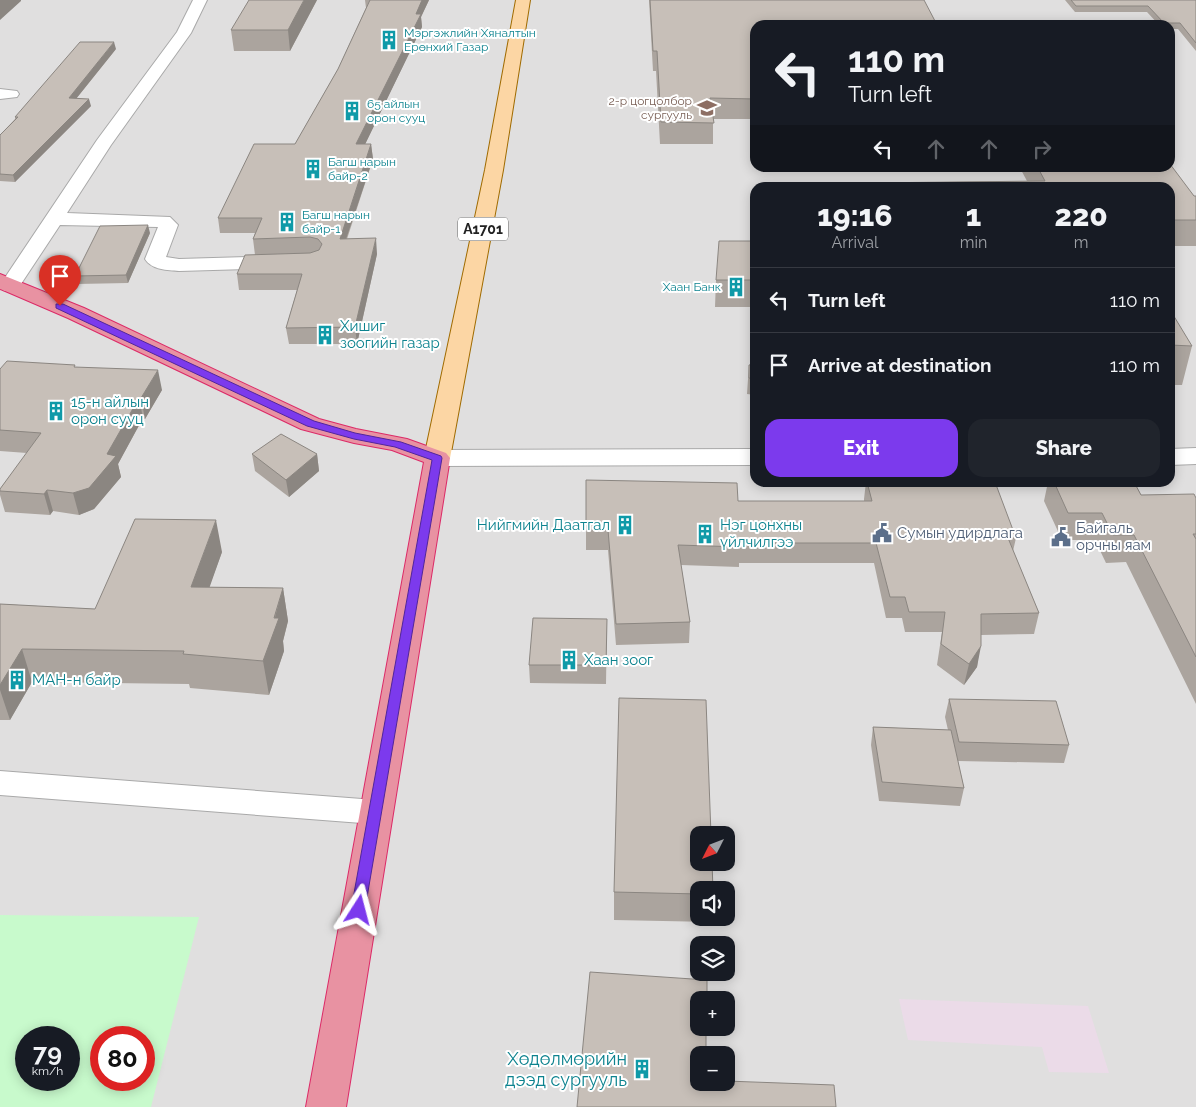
<!DOCTYPE html>
<html lang="en">
<head>
<meta charset="utf-8">
<style>
  :root { --surface:#171b24; --page:#20242c; --text:#f1f3f6; --muted:#9ea1a6; --line:#363941; --accent:#7c3aed }
  body { margin:0; font-family:Raleway,sans-serif; background:var(--page); color:var(--text); height:100vh; display:flex; flex-direction:column; font-size:19px; white-space:nowrap }
  * { box-sizing:border-box; margin:0 }
  p { font-size:16px; color:var(--muted) }
  .icon { flex:none; width:28px; height:28px; fill:none; stroke:currentColor; stroke-width:2; stroke-linecap:round; stroke-linejoin:round }
  .map { position:relative; flex:1; overflow:hidden }
  .drawer { position:absolute; left:750px; top:182px; width:425px; height:305px; display:flex; flex-direction:column; background:var(--surface); border-radius:15px; box-shadow:0 2px 12px #0003 }
  .drawer>* { flex:none }
  .top-card { position:absolute; left:750px; top:20px; width:425px; height:152px; border-radius:15px; box-shadow:0 2px 12px #0003; background:#171b24; color:var(--text); overflow:hidden }
  .needle { width:32px; rotate:228deg }
  .controls { position:absolute; left:690px; top:826px; display:grid; gap:10px }
  .controls a { display:grid; place-items:center; width:45px; height:45px; border-radius:10px; background:var(--surface); box-shadow:0 2px 12px #0003; font-size:25px }
  .speed { position:absolute; left:15px; top:1026px; display:flex; gap:10px; font-size:25px; font-weight:700; text-align:center }
  .speed>* { display:grid; place-content:center; width:65px; height:65px; border-radius:50%; background:var(--surface); box-shadow:0 2px 12px #0003; line-height:1 }
  .speed small { font-size:12px; font-weight:400 }
  .speed .limit { border:8px solid #d22; background:#fff; color:#111 }
  .pin { position:absolute; display:grid; place-items:center; width:42px; height:42px; color:#fff; margin:-51px -21px; border-radius:50% 50% 50% 0; rotate:-45deg; box-shadow:0 0 5px #0007 }
  .pin .icon { rotate:45deg }
  .me { position:absolute; width:55px; margin:-28px; rotate:9deg; stroke-linejoin:round; filter:drop-shadow(0 0 4px #0008) }
  .turn { display:flex; align-items:center; gap:18px; height:105px; padding:0 15px; font-size:22px }
  .turn .icon { width:65px; height:65px; stroke-width:2.5 }
  .turn b { display:block; font-size:35px; line-height:42px }
  .lanes { display:flex; align-items:center; height:48px; padding:0 15px; background:#0003; justify-content:center; gap:25px; direction:ltr }
  .lanes .off { opacity:.35 }
  .eta { display:flex; justify-content:space-evenly; align-items:center; height:85px; text-align:center }
  .eta b { font-size:30px; font-weight:800; line-height:35px }
  .primary-button { display:flex; gap:10px; margin-top:auto; padding:10px 15px }
  .primary-button a { flex:1; height:58px; border-radius:15px; background:var(--accent); color:#fff; font-size:20px; font-weight:800; line-height:58px; text-align:center }
  .primary-button a+a { background:var(--page); color:var(--text) }
  ul { padding:0; list-style:none }
  li { display:flex; align-items:center; gap:15px; height:65px; padding:0 15px; border-top:1px solid var(--line) }
  li div { flex:1 }
  li b { display:block; font-size:19px }
  li em { font-style:normal }
  .map>svg:first-child { display:block }
</style>
</head>
<body>
<div class="map">
<svg width="1196" height="1107" viewBox="0 0 1196 1107">
  <rect width="100%" height="100%" fill="#f2efe9"/>
  <path fill="#e0dfdf" fill-rule="evenodd" d="M0,0H1196V1107H0ZM755,25H1170V168H755ZM755,188H1170V482H755ZM699,835H726V862H699ZM699,890H726V918H699ZM699,945H726V972H699ZM699,1000H726V1028H699ZM26,1038H69V1080H26ZM101,1038H144V1080H101ZM699,1055H726V1082H699Z"/>
  <path fill="#ebdbe8" d="M899,999L1088,1006L1109,1073L1049,1072L1042,1047L908,1040Z"/>
  <path fill="#c8facc" fill-rule="evenodd" d="M0,915L199,917L151,1107H0ZM26,1038H69V1080H26ZM101,1038H144V1080H101Z"/>
  <g fill="none" stroke-linecap="round" stroke-linejoin="round">
    <defs>
      <path id="minor" d="M193,0H207L191,33L111,145L67,213L170,217L178,225L166,257L179,259L279,256L286,258L289,262L286,266L279,268L179,271C167,270 152,270 145,259L158,227L60,225L17,290L10,292L3,290L0,285L97,140L177,32Z
        M0,89L17,91L19,94L17,97L0,99Z
        M1196,448V464L1170,465V449Z
        M755,449V465L437,466L428,463L424,458L428,453L437,450Z
        M0,771L375,800L387,803L392,812L387,821L375,824L0,795Z"/>
      <path id="major" d="M516,0H530L503,170L450,458L446,463L437,466L428,463L424,458L485,170Z"/>
      <path id="highway" d="M0,274L84,308L319,419L356,429L407,439L446,453L450,458L346,1107H306L424,462L392,450L354,443L301,429L68,318L3,290L0,289Z"/>
    </defs>
    <use href="#minor" stroke="#a9a9a9" stroke-width="2"/>
    <use href="#major" stroke="#a06b00" stroke-width="2"/>
    <use href="#highway" stroke="#dc2a67" stroke-width="2"/>
    <use href="#minor" fill="#fff" fill-rule="evenodd"/>
    <use href="#major" fill="#fcd6a4" fill-rule="evenodd"/>
    <use href="#highway" fill="#e892a2" fill-rule="evenodd"/>
  </g>
  <path fill="#aba49e" d="M317,0L290,51H234L231,30Z
    M365,0H429L421,17L422,27L365,144H371L373,159L347,239L377,254L357,344H289L286,328L297,290H239L237,274L255,255L253,239L255,233H220L218,218L295,144L338,69L366,8Z
    M649,0H924L755,25V119H713V144H660L656,71H653Z
    M1065,0H1196V51L1178,29H1170V25H1159L1147,12H1075Z
    M116,49L76,99L91,106L15,182L0,181V135L15,119V117Z
    M1020,168H1170L1194,196H1196V246H1170V188H863L864,183L1027,181Z
    M150,233L128,283L77,284L75,276Z
    M755,241V307H715L716,280Z
    M1170,313L1192,346L1182,385H1170Z
    M755,364V395L747,394L749,365Z
    M76,367L162,390L145,419L143,418L118,464L121,477L94,509L79,515L53,511L50,515L5,512L0,495V489L27,453L0,451V369Z
    M252,454H317L319,471L289,497L255,471Z
    M586,480L738,501H864V499L866,482H867L1016,538L1013,551L1039,613L1034,634L981,635L977,667L964,685L937,665L942,632H905L902,618H886L874,563H739V567L681,565L690,622L689,643L616,645L608,550H586Z
    M1048,482H1134L1141,495L1196,498V704L1126,562L1106,563L1095,540H1062L1044,501Z
    M222,552L209,587L283,588L288,621L283,641L284,651L269,695L190,688L189,684L32,682L10,720H0V604L95,609Z
    M607,619L606,684L530,683L529,665Z
    M949,699L1069,745L1064,763L958,761L964,788L960,806L879,801L871,745L873,727L948,730L945,717Z
    M699,890V918H712V922L614,920V892Z"/>
  <path fill="#8b8681" d="M0,0H21V1L0,20Z
    M304,0H317L290,51L288,30Z
    M422,0H429L421,17L422,27L358,159L356,144Z
    M935,21L934,25H924V22Z
    M114,42L116,49L71,105L69,98Z
    M89,99L91,106L15,182L13,175Z
    M371,144L373,159L341,254L340,239Z
    M148,225L150,233L128,283L126,275Z
    M376,238L377,254L357,344L355,327Z
    M158,370L162,390L145,419L141,398Z
    M139,398L143,418L118,464L121,477L94,509L79,515L73,493L107,454Z
    M317,454L319,471L289,497L286,480Z
    M47,490L53,511L50,515L44,494Z
    M216,520L222,552L198,620L191,587Z
    M283,588L288,621L283,641L284,651L269,695L263,661Z
    M981,646L977,667L964,685L969,664Z
    M22,649L32,682L10,720L0,690V685Z"/>
  <path fill="#c7bfb8" stroke="#8b8681" d="M249,0H304L288,30H231Z
    M370,0H422L416,14H421L356,144H371L340,239L376,238L355,327L286,328L302,274H237L245,255L310,253L319,250L322,244L318,239L310,237L253,239L262,218H218L254,144H295L338,69Z
    M650,0H924L935,21L924,22L926,25H755V99L710,98L714,123L661,122L657,51H653Z
    M1071,0H1196V43L1180,23H1164L1148,6H1076Z
    M80,42H114L69,98L89,99L13,175L0,174V135L18,117H15Z
    M1170,164L1194,196H1196V220H1170V188H865L864,183L1045,181L1038,168H1170Z
    M148,225L126,275L75,276L100,226Z
    M719,241H755V280H716Z
    M1170,313H1172L1192,346L1170,345Z
    M7,361L75,365L74,367L158,370L141,398H139L107,454L116,456L89,488L73,493L47,490L44,494L0,491V489L41,433L0,430V369Z
    M755,364V379L749,378V365Z
    M281,434L317,454L286,480L252,454Z
    M586,480L737,483L738,501H872L867,482H995L1016,538H1008L1039,613L981,614V646L969,664L941,644L945,612H909L905,597H890L876,543H740L741,547L678,545L690,622L616,624L608,530H586Z
    M1054,482H1134L1141,495L1194,494L1196,498V534H1193L1196,539V657L1134,535H1113L1102,513H1068Z
    M135,519L216,520L191,587L283,588L274,618H279L263,661L183,654L184,651L22,649L0,685V604L95,609Z
    M533,618L607,619L606,665H529Z
    M619,698L706,700L711,835H699V862H712L713,890H699V894L614,892Z
    M949,699L1056,701L1069,745L959,742Z
    M873,727L951,730L964,788L882,782Z
    M590,972L707,980V1000H699V1028H706V1055H699V1082H726V1081L834,1085L836,1107H577Z"/>
  <path fill="#7c3aed" stroke="#51269a" d="M56,304H63L314,421L355,433L401,442L441,456L442,458L364,915L359,916L353,915L351,910L432,460L395,447L354,439L307,426L56,308Z"/>
  <defs>
    <symbol id="building-bare" viewBox="-9 -9 18 18"><path d="M-4-6H4V6H1V3H-1V6H-4ZM-2.5-4.3h1.7v1.8h-1.7ZM.8-4.3h1.7v1.8H.8ZM-2.5-1h1.7V.8h-1.7ZM.8-1h1.7V.8H.8Z" fill="#0f9aa8" stroke="#fff" stroke-width="2.5" paint-order="stroke"/></symbol>
    <symbol id="school-bare" viewBox="-9 -9 18 18"><path d="M0-5L7-2L0 1L-7-2ZM-4 1L0 2.5L4 1V4Q0 6-4 4Z" fill="#8d6e63" stroke="#fff" stroke-width="2.5" paint-order="stroke"/></symbol>
    <symbol id="civic-bare" viewBox="-9 -9 18 18"><path d="M-.6-6.5H3V-4.5H.6V-3L4-1V1h2V6H-6V1h2V-1L-.6-3ZM-1.2 2.5V6h2.4V2.5Z" fill="#5c6f8a" stroke="#fff" stroke-width="2.5" paint-order="stroke"/></symbol>
  </defs>
  <g fill-rule="evenodd">
    <use href="#building-bare" x="375" y="26" width="28" height="28"/>
    <use href="#school-bare" x="693" y="94" width="28" height="28"/>
    <use href="#building-bare" x="338" y="97" width="28" height="28"/>
    <use href="#building-bare" x="299" y="155" width="28" height="28"/>
    <use href="#building-bare" x="273" y="208" width="28" height="28"/>
    <use href="#building-bare" x="722" y="273" width="28" height="28"/>
    <use href="#building-bare" x="311" y="321" width="28" height="28"/>
    <use href="#building-bare" x="42" y="397" width="28" height="28"/>
    <use href="#building-bare" x="611" y="511" width="28" height="28"/>
    <use href="#civic-bare" x="868" y="519" width="28" height="28"/>
    <use href="#building-bare" x="691" y="520" width="28" height="28"/>
    <use href="#civic-bare" x="1047" y="523" width="28" height="28"/>
    <use href="#building-bare" x="555" y="646" width="28" height="28"/>
    <use href="#building-bare" x="3" y="666" width="28" height="28"/>
    <use href="#building-bare" x="628" y="1055" width="28" height="28"/>
  </g>
  <g text-anchor="middle" stroke-width="4" stroke-linejoin="round" paint-order="stroke">
    <g font-size="12" fill="#0d838f" stroke="#fff" text-anchor="start">
      <text x="404" y="37">Мэргэжлийн Хяналтын<tspan x="404" dy="14">Ерөнхий Газар</tspan></text>
      <text x="367" y="108">65 айлын<tspan x="367" dy="14">орон сууц</tspan></text>
      <text x="328" y="166">Багш нарын<tspan x="328" dy="14">байр-2</tspan></text>
      <text x="302" y="219">Багш нарын<tspan x="302" dy="14">байр-1</tspan></text>
      <text x="721" y="291" text-anchor="end">Хаан Банк</text>
    </g>
    <g font-size="12" fill="#785e54" stroke="#fff" text-anchor="end">
      <text x="692" y="105">2-р цогцолбор<tspan x="692" dy="14">сургууль</tspan></text>
    </g>
    <rect fill="#fff" stroke="#646464" stroke-width="1" x="458" y="217.5" width="50" height="23" rx="4"/>
    <g font-size="14" font-weight="bold" fill="#222">
      <text x="483" y="234">A1701</text>
    </g>
    <g font-size="15" fill="#0d838f" stroke="#fff" text-anchor="start">
      <text x="340" y="331">Хишиг<tspan x="340" dy="17">зоогийн газар</tspan></text>
      <text x="71" y="407">15-н айлын<tspan x="71" dy="17">орон сууц</tspan></text>
      <text x="610" y="530" text-anchor="end">Нийгмийн Даатгал</text>
      <text x="720" y="530">Нэг цонхны<tspan x="720" dy="17">үйлчилгээ</tspan></text>
      <text x="584" y="665">Хаан зоог</text>
      <text x="32" y="685">МАН-н байр</text>
    </g>
    <g font-size="15" fill="#4e5e75" stroke="#fff" text-anchor="start">
      <text x="1076" y="533">Байгаль<tspan x="1076" dy="17">орчны яам</tspan></text>
      <text x="897" y="538">Сумын удирдлага</text>
    </g>
    <g font-size="18" fill="#0d838f" stroke="#fff" text-anchor="end">
      <text x="627" y="1065">Хөдөлмөрийн<tspan x="627" dy="21">дээд сургууль</tspan></text>
    </g>
  </g>
</svg>
<div class="controls">
<a><svg class="needle" viewBox="-14 -14 28 28"><path d="M0-13l5 13h-10z" fill="#e53935"/><path d="M0 13l5-13h-10z" fill="#9ea1a6"/></svg></a>
<a><svg class="icon" aria-label="sound" viewBox="0 0 24 24"><path d="M4 9h4l5-4v14l-5-4H4zM17 9q2 3 0 6"/></svg></a>
<a><svg class="icon" aria-label="layers" viewBox="0 0 24 24"><path d="M12 4l9 5-9 5-9-5zM3 14l9 5 9-5"/></svg></a>
<a>+</a>
<a>−</a>
</div>
<div class="speed"><div>79<small>km/h</small></div><div class="limit">80</div></div>
<div class="pin" style="left:60px;top:306px;background:#d93025"><svg class="icon" aria-label="arrive" viewBox="0 0 24 24"><path d="M6 21V4h12l-3 4 3 4H6"/></svg></div>
<svg class="me" style="left:359px;top:910px" viewBox="-20 -20 40 40"><path d="M0-17L14 15 0 8-14 15z" fill="#7c3aed" stroke="#fff" stroke-width="4"/></svg>
<div class="top-card">
<div class="turn"><svg class="icon" aria-label="left" viewBox="0 0 24 24"><path d="M17 20v-9H6M10 6l-5 5 5 5"/></svg><div><b>110 m</b>Turn left</div></div>
<div class="lanes"><svg class="icon" aria-label="left" viewBox="0 0 24 24"><path d="M17 20v-9H6M10 6l-5 5 5 5"/></svg><svg class="icon off" aria-label="ahead" viewBox="0 0 24 24"><path d="M12 20V5M6 11l6-6 6 6"/></svg><svg class="icon off" aria-label="ahead" viewBox="0 0 24 24"><path d="M12 20V5M6 11l6-6 6 6"/></svg><svg class="icon off" aria-label="right" viewBox="0 0 24 24"><path d="M7 20v-9h11M14 6l5 5-5 5"/></svg></div>
</div>
<section class="drawer">
<div class="eta">
<div><b>19:16</b><p>Arrival</p></div>
<div><b>1</b><p>min</p></div>
<div><b>220</b><p>m</p></div>
</div>
<ul>
<li><svg class="icon" aria-label="left" viewBox="0 0 24 24"><path d="M17 20v-9H6M10 6l-5 5 5 5"/></svg><div><b>Turn left</b></div><em>110 m</em></li>
<li><svg class="icon" aria-label="arrive" viewBox="0 0 24 24"><path d="M6 21V4h12l-3 4 3 4H6"/></svg><div><b>Arrive at destination</b></div><em>110 m</em></li>
</ul>
<div class="primary-button"><a>Exit</a><a>Share</a></div>
</section>
</div>
</body>
</html>
